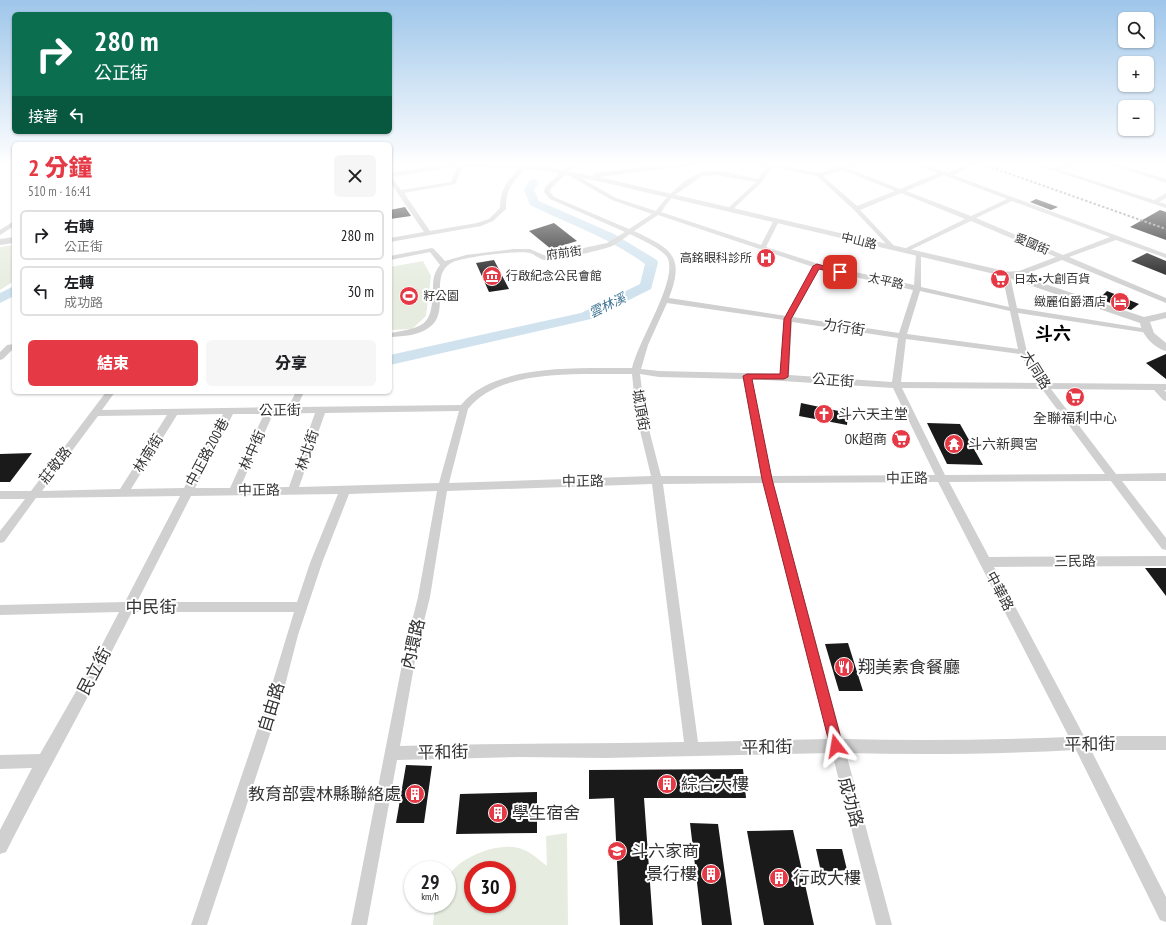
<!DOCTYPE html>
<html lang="zh-TW">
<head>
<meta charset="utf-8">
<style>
  :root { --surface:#fff; --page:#f6f6f6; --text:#202124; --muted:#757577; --line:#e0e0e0; --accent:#e63946 }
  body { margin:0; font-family:"PT Sans Narrow","Noto Sans TC",sans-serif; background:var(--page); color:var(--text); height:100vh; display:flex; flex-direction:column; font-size:15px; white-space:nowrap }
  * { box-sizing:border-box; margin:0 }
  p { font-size:13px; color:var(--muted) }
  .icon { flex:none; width:22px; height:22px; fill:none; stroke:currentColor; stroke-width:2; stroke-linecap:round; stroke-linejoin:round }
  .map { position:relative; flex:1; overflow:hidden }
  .side { position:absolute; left:12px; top:142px; width:380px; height:252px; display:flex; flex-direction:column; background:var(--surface); border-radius:6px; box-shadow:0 1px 3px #0004 }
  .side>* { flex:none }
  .guide { position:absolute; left:12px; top:12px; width:380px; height:122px; border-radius:6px; box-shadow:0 1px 3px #0004; background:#0b6e4f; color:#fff; overflow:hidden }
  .controls { position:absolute; left:1118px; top:12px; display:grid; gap:8px }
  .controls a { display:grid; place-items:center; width:36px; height:36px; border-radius:6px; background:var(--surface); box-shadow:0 1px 3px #0004; font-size:20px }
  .speed { position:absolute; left:404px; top:861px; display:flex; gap:8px; font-size:20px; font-weight:700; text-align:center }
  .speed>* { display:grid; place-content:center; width:52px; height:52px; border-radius:50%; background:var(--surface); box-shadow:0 1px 3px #0004; line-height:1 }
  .speed small { font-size:10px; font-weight:400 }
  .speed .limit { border:6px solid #d22; background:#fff; color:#111 }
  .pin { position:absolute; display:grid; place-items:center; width:34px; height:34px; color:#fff; margin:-17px; border-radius:8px; box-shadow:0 2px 6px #0006 }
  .me { position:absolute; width:44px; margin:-22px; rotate:346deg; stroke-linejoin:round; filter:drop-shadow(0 0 3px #0008) }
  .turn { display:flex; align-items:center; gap:14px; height:84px; padding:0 16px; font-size:18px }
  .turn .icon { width:52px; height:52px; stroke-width:2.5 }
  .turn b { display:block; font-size:28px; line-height:34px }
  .then { display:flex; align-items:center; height:38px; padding:0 16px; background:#0003; gap:8px; font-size:15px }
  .round { display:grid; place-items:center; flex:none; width:42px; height:42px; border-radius:6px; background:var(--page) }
  .head { display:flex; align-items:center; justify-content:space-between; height:68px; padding:0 16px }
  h1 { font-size:24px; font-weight:800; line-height:30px; color:var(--accent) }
  .button { display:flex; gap:8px; margin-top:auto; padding:8px 16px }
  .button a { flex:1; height:46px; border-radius:6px; background:var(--accent); color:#fff; font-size:16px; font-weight:800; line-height:46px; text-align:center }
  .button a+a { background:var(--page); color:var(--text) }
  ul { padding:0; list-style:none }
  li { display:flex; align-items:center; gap:12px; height:50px; margin:0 8px 6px; padding:0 8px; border:2px solid var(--line); border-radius:6px }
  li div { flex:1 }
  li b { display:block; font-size:15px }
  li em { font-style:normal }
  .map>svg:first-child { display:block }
</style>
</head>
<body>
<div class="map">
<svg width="1166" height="925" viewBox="0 0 1166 925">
  <rect width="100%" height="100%" fill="#fff"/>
  <path fill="#e6ecdf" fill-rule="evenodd" d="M14,245V281L0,290V247Z
    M423,261L431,276L426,316L412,329L390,330V267Z
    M567,833L568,925H433L435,905L447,904C447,897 445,886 447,879C456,857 503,839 524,850C532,853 540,861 547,866L546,836ZM473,870H507V904H473Z"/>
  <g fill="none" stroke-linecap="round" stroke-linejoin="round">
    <path fill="#cfe2ee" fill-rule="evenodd" d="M534,179L539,182L534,190L539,201L614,234L657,260L658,263L651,289L591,319L390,365V355L581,313L640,284L645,264C610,238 569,224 530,205L524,190L530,180Z
      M14,286V296L0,303V293Z"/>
  </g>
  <path fill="#1a1a1a" d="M1036,199L1058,207L1051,210L1030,202Z
    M405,207L411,216L390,219V210Z
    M1160,210L1166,212V240L1130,227Z
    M554,223L577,241L551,249L529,231Z
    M1147,253L1166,261V275L1131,261Z
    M494,260L509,289L489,292L476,263Z
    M1107,291L1139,304L1131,310L1099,299Z
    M1166,354V379L1146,363Z
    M801,403L848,413L847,425L799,416Z
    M927,423L960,424L983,465L947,464Z
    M32,453L10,482H0V454Z
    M1145,568H1166V596Z
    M848,643L863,691H839L825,644Z
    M406,765L432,766L424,823H396Z
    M743,769L746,798H644L653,925H620L614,798L589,799V770Z
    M537,792V833L456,834L460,794Z
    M690,823L718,824L732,925H702Z
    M793,830L814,925H764L747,831Z
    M816,849H842L847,870L821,872Z"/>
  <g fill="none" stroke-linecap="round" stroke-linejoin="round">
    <path fill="#d0d0d0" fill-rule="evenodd" d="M459,163L464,164L455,184L404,193L430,231L477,223L489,219L500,208C500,189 508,179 522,166L527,167C513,183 506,186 506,209L493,221L481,226L390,242V238L424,232L390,182V176L392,177L401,190L451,182Z
      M567,163H573L574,166L569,171L616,198L656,211C664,199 686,177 700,173C717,167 741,176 758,179L767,166L757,163H767L819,173L836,168L827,163C833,163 836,165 841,165C846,166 853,163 859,163L847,168L900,189L938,173L913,163H921L948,173L968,164L970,165V167L953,175L1166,254V258L1116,240L1069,257L1166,298V303L1062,260L1023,275L1010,276L1017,308L1148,329L1152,331L1148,333L1018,313L1027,352L1047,383L1166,384V390H1164L1166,392V401L1163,400L1154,390L1051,389L1116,474L1166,473V481H1122L1166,538V550L1162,549L1111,481L949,482L989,557L1166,556V566L994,567L1084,736H1166V750H1091L1166,897V922L1160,920L1076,750C999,754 923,755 846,753L892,925H876L832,753L605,758L520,757L397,760L367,925H351L405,649L418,597L437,491L349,494L322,563L298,635L281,701L207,925H191L267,701L294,612H132C91,693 47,771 6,852L0,854V830L32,768L0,769V755L40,754L94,660L119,612L0,615V605L125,602L180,496L36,498L4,542L0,543V531L25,499H0V491H31L106,392H115L102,410L288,407L296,392H304L297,407L461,405C495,362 583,369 632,368C638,341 677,282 668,259C664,249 639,239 630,234C624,238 618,243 612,246C604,250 556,260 546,260C540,260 536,255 530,253C519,250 461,257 451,263C429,276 450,310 431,326C420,336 403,336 390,337V333C428,327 432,324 433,286C433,278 435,271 440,265L430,252L390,260V256L432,248L434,249L445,261L466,255L513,249H530L546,256L607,243L625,232L550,199L544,192L545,187L568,166ZM772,167L817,176L854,210L892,250L897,249L860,210L901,193L965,219L902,250V252H906L971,221L1056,257L1019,271L1003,272L1002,274L1009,307L921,287V254L916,255L914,285L819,264L766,247L779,221L778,220H774L761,245L661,212L672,197L702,176L716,175L756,182L726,210L731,211L762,182ZM842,170L895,191L857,206L823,176ZM566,174L612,200L652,214L629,229L554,197L550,192L551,188ZM944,175L946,176L1007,199L971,216L906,191ZM1012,201L1110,237L1063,255L976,218ZM658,215L813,267L786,316L669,298C685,256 672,249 634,231ZM819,269L913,290L899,333L793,317ZM920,291L1010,311L1018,349L907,334ZM667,303L784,320L780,374L659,371L641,369L648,345ZM792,322L898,338L892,382L789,375ZM906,339L1020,354L1038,383L901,382ZM632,374L636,414L651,476L449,483L468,409C500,367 584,375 632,374ZM640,374L659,377L743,379L761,476H661L645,414ZM752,379L893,388L935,475L771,476ZM902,388L1042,389L1105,474L945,475ZM459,411L439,483L299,487L325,413ZM315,413L289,487L240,488L273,414ZM223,414L184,488L131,489L177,415ZM233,414H264L230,488H195ZM167,415L120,489L42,491L98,416ZM938,482L1069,737C993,740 918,741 842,739L773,483ZM763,483L828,739L698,742L663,484ZM652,484L684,742C589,744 495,743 400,746L417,649L430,597L447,491ZM338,494L310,563L297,602H137L191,496Z
      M1031,163C1039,163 1047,168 1054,168C1061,167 1066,163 1074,163L1060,170L1154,200L1166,193V198L1159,202L1166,204V208Z
      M1106,163H1114L1166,179V183Z
      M14,221V226L0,235V230Z
      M14,344V348L3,359L0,360V352L7,345Z"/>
    <path fill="#d0d0d0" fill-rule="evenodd" d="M445,163L541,166L592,176L595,173L681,163H702L698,165L598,177L1009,272L1144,317L1166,312V318L1150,322L1154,333L1166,343V351C1154,348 1142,335 1140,323L1003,276L602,182L541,170L460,166L390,177V173L446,164Z
      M14,237V243L0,245V239Z"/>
    <path stroke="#888" stroke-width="2" stroke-dasharray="2.5 2" stroke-linecap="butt" d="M979,163L1166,229"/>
  </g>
  <linearGradient id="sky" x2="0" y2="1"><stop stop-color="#9ec6ea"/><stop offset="0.56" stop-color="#fff"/><stop offset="1" stop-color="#fff" stop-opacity="0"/></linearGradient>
  <rect width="1166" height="292" fill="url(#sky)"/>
  <path fill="#e63946" stroke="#96252e" d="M817,264L844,272L840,274L819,269L791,319L788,377L784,379H752L772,479L843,746L841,750L836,752L832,750L830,746L762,479L743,376L747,374H780L784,319L813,266Z"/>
  <defs>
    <symbol id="hospital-disc" viewBox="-11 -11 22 22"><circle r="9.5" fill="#e63946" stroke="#fff"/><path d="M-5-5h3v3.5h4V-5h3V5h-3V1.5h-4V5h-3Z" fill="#fff"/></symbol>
    <symbol id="museum-disc" viewBox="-11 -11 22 22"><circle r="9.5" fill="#e63946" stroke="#fff"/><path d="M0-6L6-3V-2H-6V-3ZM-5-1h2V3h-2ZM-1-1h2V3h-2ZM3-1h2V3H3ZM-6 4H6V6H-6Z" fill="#fff"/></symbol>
    <symbol id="supermarket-disc" viewBox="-11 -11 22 22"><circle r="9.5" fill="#e63946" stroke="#fff"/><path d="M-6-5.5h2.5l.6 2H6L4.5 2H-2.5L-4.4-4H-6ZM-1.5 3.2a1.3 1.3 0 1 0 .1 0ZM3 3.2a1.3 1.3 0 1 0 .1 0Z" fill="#fff"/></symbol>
    <symbol id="stadium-disc" viewBox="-11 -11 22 22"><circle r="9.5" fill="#e63946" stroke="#fff"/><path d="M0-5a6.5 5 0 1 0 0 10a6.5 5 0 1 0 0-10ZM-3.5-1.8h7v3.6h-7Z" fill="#fff"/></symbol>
    <symbol id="hotel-disc" viewBox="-11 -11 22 22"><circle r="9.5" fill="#e63946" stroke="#fff"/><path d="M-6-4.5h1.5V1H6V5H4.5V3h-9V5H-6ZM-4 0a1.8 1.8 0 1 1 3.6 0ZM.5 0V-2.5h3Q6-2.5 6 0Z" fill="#fff"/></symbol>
    <symbol id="church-disc" viewBox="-11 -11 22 22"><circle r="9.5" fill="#e63946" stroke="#fff"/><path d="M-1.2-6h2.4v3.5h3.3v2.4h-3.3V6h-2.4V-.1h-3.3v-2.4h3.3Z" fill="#fff"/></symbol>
    <symbol id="temple-disc" viewBox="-11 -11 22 22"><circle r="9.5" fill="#e63946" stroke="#fff"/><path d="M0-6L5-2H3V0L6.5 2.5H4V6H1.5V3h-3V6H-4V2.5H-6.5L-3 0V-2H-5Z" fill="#fff"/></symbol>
    <symbol id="restaurant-disc" viewBox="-11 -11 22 22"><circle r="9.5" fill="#e63946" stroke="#fff"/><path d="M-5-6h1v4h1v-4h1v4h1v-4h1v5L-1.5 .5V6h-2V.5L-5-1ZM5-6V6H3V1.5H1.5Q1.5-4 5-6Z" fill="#fff"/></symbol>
    <symbol id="building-disc" viewBox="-11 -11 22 22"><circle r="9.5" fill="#e63946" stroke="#fff"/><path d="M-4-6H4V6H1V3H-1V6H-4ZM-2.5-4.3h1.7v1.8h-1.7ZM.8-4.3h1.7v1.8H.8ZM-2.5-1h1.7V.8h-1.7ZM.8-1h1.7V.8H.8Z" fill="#fff"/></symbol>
    <symbol id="school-disc" viewBox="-11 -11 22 22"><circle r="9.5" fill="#e63946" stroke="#fff"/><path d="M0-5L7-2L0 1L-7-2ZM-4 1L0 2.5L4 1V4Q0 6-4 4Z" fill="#fff"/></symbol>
  </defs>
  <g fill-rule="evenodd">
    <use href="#hospital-disc" x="755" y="247" width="22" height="22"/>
    <use href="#museum-disc" x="481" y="265" width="22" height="22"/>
    <use href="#supermarket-disc" x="989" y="268" width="22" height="22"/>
    <use href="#stadium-disc" x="398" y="285" width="22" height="22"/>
    <use href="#hotel-disc" x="1109" y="291" width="22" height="22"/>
    <use href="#supermarket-disc" x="1064" y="386" width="22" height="22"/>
    <use href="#church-disc" x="813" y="403" width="22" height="22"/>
    <use href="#supermarket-disc" x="890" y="428" width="22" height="22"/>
    <use href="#temple-disc" x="943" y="433" width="22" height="22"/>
    <use href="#restaurant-disc" x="833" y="656" width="22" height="22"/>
    <use href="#building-disc" x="656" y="773" width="22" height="22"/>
    <use href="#building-disc" x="404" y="783" width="22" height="22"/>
    <use href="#building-disc" x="487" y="802" width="22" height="22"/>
    <use href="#school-disc" x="606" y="840" width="22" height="22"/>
    <use href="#building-disc" x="700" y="863" width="22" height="22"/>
    <use href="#building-disc" x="768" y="867" width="22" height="22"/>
  </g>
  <g text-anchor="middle" stroke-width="4" stroke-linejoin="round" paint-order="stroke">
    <g font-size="12" fill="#333" stroke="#fff">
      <text transform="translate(859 241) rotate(13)" y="4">中山路</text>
      <text transform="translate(1032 244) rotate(23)" y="4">愛國街</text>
      <text transform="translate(564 253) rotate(-8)" y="4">府前街</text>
      <text transform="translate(886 281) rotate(12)" y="4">太平路</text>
    </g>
    <g font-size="12" fill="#333" stroke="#fff" text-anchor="start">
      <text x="752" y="262" text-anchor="end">高銘眼科診所</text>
      <text x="506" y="280">行啟紀念公民會館</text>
      <text x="1014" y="283">日本•大創百貨</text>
      <text x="423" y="300">籽公園</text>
      <text x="1106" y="306" text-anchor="end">緻麗伯爵酒店</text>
    </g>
    <g font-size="13" font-style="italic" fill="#3f7597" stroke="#fff">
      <text transform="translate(607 305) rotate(-26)" y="5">雲林溪</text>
    </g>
    <g font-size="14" fill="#333" stroke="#fff">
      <text transform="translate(844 327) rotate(9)" y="5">力行街</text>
      <text transform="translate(1036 370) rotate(58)" y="5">大同路</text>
      <text transform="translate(833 380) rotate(4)" y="5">公正街</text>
      <text transform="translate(280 410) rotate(-1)" y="5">公正街</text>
      <text transform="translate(641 410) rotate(80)" y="5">城頂街</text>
      <text transform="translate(252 450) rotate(-66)" y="5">林中街</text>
      <text transform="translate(307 450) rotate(-71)" y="5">林北街</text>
      <text transform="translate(207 452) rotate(-62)" y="5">中正路200巷</text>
      <text transform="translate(148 453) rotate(-58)" y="5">林南街</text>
      <text transform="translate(55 465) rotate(-52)" y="5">莊敬路</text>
      <text transform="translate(907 478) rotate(-1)" y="5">中正路</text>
      <text transform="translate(583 481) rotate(-1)" y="5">中正路</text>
      <text transform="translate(259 490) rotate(-1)" y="5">中正路</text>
      <text transform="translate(1075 561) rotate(-1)" y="5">三民路</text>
      <text transform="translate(1000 591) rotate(62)" y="5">中華路</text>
    </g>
    <g font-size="14" fill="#333" stroke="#fff" text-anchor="start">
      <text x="838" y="419">斗六天主堂</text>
      <text x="1075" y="423" text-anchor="middle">全聯福利中心</text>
      <text x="887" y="444" text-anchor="end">OK超商</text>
      <text x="968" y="449">斗六新興宮</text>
    </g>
    <g font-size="17" fill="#333" stroke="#fff">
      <text x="151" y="613">中民街</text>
      <text transform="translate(413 644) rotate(-77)" y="6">內環路</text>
      <text transform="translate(94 671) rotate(-62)" y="6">民立街</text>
      <text transform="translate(271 707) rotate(-73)" y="6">自由路</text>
      <text transform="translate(1090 744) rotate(-1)" y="6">平和街</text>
      <text transform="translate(767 747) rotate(-1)" y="6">平和街</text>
      <text transform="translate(443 752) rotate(-1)" y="6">平和街</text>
      <text transform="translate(851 802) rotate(75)" y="6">成功路</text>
    </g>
    <g font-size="17" fill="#333" stroke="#fff" text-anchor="start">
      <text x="858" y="673">翔美素食餐廳</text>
      <text x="681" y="790">綜合大樓</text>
      <text x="401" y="800" text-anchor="end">教育部雲林縣聯絡處</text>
      <text x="512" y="819">學生宿舍</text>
      <text x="631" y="857">斗六家商</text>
      <text x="697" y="880" text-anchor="end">景行樓</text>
      <text x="793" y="884">行政大樓</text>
    </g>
    <g font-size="18" font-weight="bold" fill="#000" stroke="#fff">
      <text x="1053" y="340">斗六</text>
    </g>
  </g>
</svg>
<div class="controls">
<a><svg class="icon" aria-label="search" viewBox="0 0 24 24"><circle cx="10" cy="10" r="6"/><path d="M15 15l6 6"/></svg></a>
<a>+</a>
<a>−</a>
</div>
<div class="speed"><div>29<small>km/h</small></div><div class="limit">30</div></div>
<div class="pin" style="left:840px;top:272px;background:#d93025"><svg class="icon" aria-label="arrive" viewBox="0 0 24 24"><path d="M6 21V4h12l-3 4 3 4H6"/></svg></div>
<svg class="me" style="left:836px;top:746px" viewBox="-20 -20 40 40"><path d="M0-17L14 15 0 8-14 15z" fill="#e63946" stroke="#fff" stroke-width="4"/></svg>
<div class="guide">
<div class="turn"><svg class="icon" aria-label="right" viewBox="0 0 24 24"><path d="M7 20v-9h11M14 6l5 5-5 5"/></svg><div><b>280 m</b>公正街</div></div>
<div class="then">接著<svg class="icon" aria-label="left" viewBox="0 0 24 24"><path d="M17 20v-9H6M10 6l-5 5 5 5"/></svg></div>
</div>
<section class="side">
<div class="head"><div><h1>2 分鐘</h1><p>510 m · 16:41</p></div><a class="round"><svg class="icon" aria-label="close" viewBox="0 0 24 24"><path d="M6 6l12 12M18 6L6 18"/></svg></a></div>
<ul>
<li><svg class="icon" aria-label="right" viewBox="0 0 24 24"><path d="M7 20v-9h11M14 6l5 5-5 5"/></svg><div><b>右轉</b><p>公正街</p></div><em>280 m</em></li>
<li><svg class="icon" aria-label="left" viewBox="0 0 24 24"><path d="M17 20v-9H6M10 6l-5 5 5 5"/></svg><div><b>左轉</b><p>成功路</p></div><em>30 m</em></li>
</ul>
<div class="button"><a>結束</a><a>分享</a></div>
</section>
</div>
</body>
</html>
